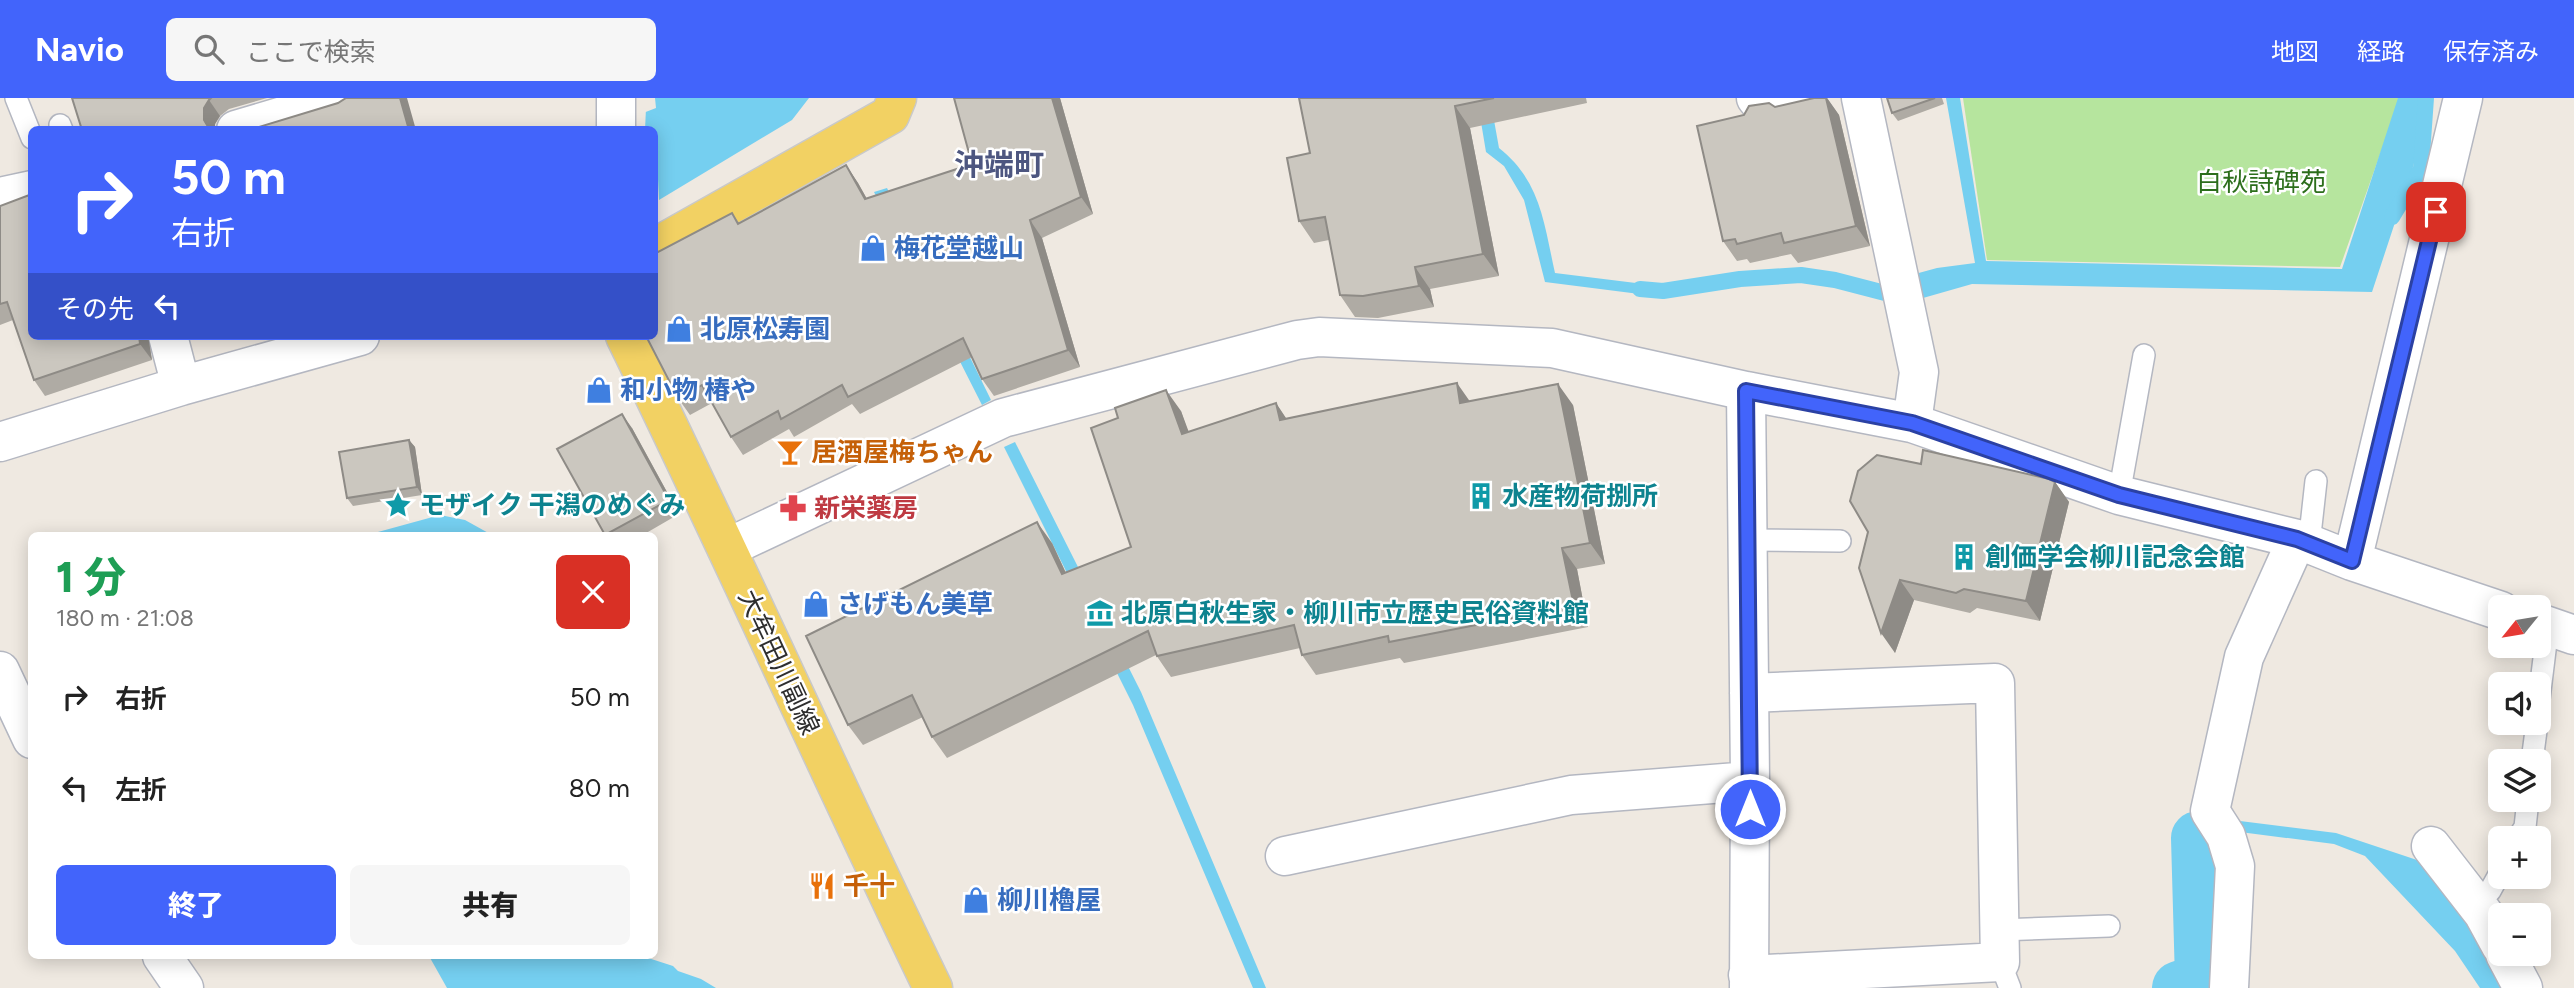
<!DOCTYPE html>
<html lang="ja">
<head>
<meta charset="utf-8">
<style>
  :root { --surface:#fff; --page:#f6f6f6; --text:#222; --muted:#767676; --accent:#4264fb }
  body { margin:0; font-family:Figtree,"Noto Sans JP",sans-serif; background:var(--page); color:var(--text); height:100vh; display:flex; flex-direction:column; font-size:26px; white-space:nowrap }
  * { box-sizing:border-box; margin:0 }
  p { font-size:23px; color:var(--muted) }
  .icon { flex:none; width:38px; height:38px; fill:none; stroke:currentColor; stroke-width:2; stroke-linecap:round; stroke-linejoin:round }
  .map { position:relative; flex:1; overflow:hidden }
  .details { position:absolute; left:28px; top:434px; width:630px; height:427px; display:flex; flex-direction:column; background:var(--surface); border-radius:10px; box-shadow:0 4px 18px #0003 }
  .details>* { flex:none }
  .banner { position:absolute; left:28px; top:28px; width:630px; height:214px; border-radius:10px; box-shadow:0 4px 18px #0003; background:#4264fb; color:#fff; overflow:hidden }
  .needle { width:46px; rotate:240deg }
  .controls { position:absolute; left:2488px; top:497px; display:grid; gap:14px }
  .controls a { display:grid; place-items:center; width:63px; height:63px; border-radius:10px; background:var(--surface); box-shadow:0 4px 18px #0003; font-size:35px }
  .pin { position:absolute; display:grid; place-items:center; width:60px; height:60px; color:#fff; margin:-30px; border-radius:14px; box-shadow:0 4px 10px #0006 }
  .me { position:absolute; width:77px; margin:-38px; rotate:0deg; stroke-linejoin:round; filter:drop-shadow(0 0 5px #0008) }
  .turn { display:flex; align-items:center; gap:24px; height:147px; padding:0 28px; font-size:32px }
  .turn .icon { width:91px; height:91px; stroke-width:2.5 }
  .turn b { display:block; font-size:49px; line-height:60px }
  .then { display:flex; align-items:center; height:66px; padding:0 28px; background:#0003; gap:14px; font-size:26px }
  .round { display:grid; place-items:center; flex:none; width:74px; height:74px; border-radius:10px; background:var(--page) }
  .overview { display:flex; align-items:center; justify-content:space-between; height:119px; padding:0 28px }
  h1 { font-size:42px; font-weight:800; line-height:52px; color:#1e9e55 }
  .cta { display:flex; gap:14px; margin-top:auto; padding:14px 28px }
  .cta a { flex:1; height:80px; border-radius:10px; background:var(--accent); color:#fff; font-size:28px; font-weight:800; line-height:80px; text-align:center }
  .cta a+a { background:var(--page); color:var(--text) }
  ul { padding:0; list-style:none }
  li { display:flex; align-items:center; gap:21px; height:91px; padding:0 28px }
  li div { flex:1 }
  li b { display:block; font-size:26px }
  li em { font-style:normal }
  header { display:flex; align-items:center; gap:42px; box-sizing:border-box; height:98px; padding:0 35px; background:var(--accent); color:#fff }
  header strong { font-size:33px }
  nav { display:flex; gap:38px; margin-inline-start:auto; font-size:24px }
  .search { width:490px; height:63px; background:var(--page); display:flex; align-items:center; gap:18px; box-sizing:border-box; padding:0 24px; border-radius:10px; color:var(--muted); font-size:26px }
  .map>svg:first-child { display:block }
</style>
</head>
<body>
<header>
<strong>Navio</strong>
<div class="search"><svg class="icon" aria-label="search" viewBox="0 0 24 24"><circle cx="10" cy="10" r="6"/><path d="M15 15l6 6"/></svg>ここで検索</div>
<nav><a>地図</a><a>経路</a><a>保存済み</a></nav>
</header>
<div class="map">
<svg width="2574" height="890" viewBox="0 0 2574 890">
  <rect width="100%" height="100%" fill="#efe9e1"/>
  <path fill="#b6e59e" d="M1963,0H2400L2340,169L1987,162Z"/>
  <path fill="#75cff0" d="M655,0H809L792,22L659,102L656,39L655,97L654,32H599L656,10Z
    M1477,0H1490L1499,50C1541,83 1544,126 1555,175L1660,188L1663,199L1545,184L1524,102L1504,68L1486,54Z
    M1946,0H1960L1986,163L2342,171L2398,0H2430L2412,73L2372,194L1972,186L1923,200L1915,176L1937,170L1975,165Z
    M887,90L991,302L982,307L874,94Z
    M1015,344L1141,594L1266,890H1253L1133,607L1004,349Z
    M440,417L465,422L492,437H367Z
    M2198,723L2206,739L2203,815L2195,816L2196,742L2190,726Z
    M2240,723L2336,735L2435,768L2497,875L2502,890H2480L2455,853L2365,758L2334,746L2240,734Z
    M429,858H642L673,868L678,873L701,881L716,890H447Z
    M2199,876L2202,887L2195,890H2165Z"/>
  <path fill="#efe9e1" d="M646,10L645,32L596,31L598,28Z"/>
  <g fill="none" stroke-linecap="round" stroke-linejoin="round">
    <path stroke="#75cff0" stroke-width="16" d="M2392,119L2421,71L2426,0
      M1640,191L1663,193L1740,181L1801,177L1835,182L1885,195L1901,192"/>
    <path stroke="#75cff0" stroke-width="54" d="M2179,890L2202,882L2198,740"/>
    <defs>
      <path id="service" d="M16,0L32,40
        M60,27L62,32
        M2119,397L2144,257
        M1746,442L1840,443
        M2309,446L2316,383
        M2539,601L2548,528
        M2532,663L2537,625
        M2518,740L2525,729L2528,702
        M2490,793L2501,773
        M1999,832L2109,828
        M2000,864L2010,890"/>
      <path id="minor" d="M616,0V32
        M1756,0L1761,6L1794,0
        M1861,0L1919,274L1912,325
        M236,32L343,0
        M0,99L32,92
        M168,238L181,288
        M1746,293L1750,683L1749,890
        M0,344L181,288L360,238
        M727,450L1003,320L1297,242L1319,239L1552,250L1746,293L1912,325L2119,397L2297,441L2352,463L2501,513
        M2352,463L2463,0
        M2539,525L2574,537
        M0,573L32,641
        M2431,748L2483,815L2501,848
        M1285,758L1571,697L1750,683
        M2505,856L2523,890
        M162,858L184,890
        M1748,877L2000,864L1995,585L1749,595
        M2229,890L2235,768L2226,738L2210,713L2244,559L2297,441"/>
      <path id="primary" d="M654,150L890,17L897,0
        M625,238C731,454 828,673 933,890"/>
    </defs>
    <use href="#service" stroke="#b4b7c1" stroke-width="24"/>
    <use href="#minor" stroke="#b4b7c1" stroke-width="41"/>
    <use href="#primary" stroke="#c9c9c9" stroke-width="41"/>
    <use href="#service" stroke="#fff" stroke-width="21"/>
    <use href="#minor" stroke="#fff" stroke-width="38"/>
    <use href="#primary" stroke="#f2d163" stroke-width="38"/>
  </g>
  <path fill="#afaba4" d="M72,0H267L229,11L220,18L215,26Z
    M954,0H1060L1093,116L1042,140L1080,269L994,298L982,281L972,259L860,316L852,306L794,339L789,331L743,357L731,339L712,305L690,317L678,300L732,115L740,126L846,67L858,85L867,101L972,66Z
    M1299,0H1586L1587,5L1470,30L1499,178L1430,191L1434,209L1378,220L1355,219L1340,197L1329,142L1314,145L1299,123L1310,55Z
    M1814,0H1827L1839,17L1870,148L1798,165L1791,156L1750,165L1747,161L1737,163L1723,143L1775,9Z
    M1887,0H1942L1944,6L1898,23L1892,15Z
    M0,108L148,238L152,262L45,298L34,282L13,222L0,227Z
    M1469,303L1573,307L1605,466L1577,471L1588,529L1404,565L1400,560L1316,577L1302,557L1300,550L1171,579L1156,557L947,660L932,639L923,619L863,647L848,627L1052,445L1066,475L1131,449L1181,313L1188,334L1276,305L1286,321Z
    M632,330L679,416L641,438H605Z
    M409,342L415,349L422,397L353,408L347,400Z
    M1921,366L2055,384L2069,404L2040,523L1977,510L1970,515L1914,502L1895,555L1868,434Z"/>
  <path fill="#8e8b86" d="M400,0H407L416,32H409Z
    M1052,0H1060L1093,116L1081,99Z
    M1826,0H1827L1839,17L1870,148L1856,128Z
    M209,2L220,18L215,26V32H210L204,22V10Z
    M1455,8L1470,30L1499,178L1483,156Z
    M846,67L858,85L877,119L865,101Z
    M1030,122L1042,140L1080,269L1068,252Z
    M1415,169L1430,191L1434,209L1419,188Z
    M139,238H148L152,262L140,246Z
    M1457,285L1471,305H1460Z
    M1558,286L1573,307L1605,466L1590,445Z
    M1166,292L1181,313L1197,356L1182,336Z
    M1276,305L1290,326L1280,322Z
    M622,316L632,330L679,416L669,402Z
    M409,342L415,349L422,397L417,389Z
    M2055,384L2069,404L2040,523L2026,503Z
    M1037,424L1052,445L1076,497L1062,476Z
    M1562,450L1577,471L1588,529L1574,508Z
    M1900,482L1914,502L1895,555L1881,535Z"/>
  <path fill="#cbc7bf" stroke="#8e8b86" stroke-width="2" d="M72,0H211L209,2L204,10V22L210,32H82Z
    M346,0H400L409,32H249L338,5Z
    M954,0H1052L1081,99L1030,122L1068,252L982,281L963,240L848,299L842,287L781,321L778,313L731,339L702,287L678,300L646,238H654V156L732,115L738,126L846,67L865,101L972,66Z
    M1299,0H1494L1455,8L1483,156L1415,169L1419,188L1363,198L1340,197L1325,119L1299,123L1287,60L1310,55Z
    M1814,0H1826L1856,128L1784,145L1781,135L1737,146L1735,141L1723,143L1697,28L1744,17L1749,8L1769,5L1775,9Z
    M1887,0H1935L1892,15Z
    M32,96V238H139L140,246L34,282L7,204L0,206V108Z
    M1457,285L1460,305L1558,286L1590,445L1562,450L1574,508L1389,544L1388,538L1302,557L1294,527L1157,558L1148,533L932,639L912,597L848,627L806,538L1037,424L1062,476L1131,449L1091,330L1118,320L1115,310L1166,292L1182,336L1276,305L1280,322Z
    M622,316L669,402L605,437L557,351Z
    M409,342L417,389L347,400L339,354Z
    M1923,352L2049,381L2055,384L2026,503L1964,491L1956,495L1900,482L1881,535L1859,470L1868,434L1850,403L1858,373L1877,357L1921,366Z"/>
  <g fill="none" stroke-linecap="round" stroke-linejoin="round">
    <defs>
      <path id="route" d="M1750,711L1746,293L1912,325L2119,397L2297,441L2352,463L2436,114"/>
    </defs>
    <use href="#route" stroke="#2b41a3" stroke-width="18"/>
    <use href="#route" stroke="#4264fb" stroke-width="12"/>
  </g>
  <defs>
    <symbol id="shop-bare" viewBox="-9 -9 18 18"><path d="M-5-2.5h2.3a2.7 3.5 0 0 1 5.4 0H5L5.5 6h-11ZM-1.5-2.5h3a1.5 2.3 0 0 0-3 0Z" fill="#3f7fe0" stroke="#fff" stroke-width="2.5" paint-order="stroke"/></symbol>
    <symbol id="bar-bare" viewBox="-9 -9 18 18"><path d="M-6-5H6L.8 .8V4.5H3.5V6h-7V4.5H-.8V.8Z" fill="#e8710a" stroke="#fff" stroke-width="2.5" paint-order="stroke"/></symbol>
    <symbol id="building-bare" viewBox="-9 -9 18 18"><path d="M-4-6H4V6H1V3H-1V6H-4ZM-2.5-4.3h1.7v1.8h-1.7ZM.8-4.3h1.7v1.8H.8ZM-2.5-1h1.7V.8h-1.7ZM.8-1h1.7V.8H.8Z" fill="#0f9aa8" stroke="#fff" stroke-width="2.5" paint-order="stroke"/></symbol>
    <symbol id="sight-bare" viewBox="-9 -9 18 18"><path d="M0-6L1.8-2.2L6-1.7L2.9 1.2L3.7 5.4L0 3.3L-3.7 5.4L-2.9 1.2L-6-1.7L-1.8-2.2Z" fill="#0f9aa8" stroke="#fff" stroke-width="2.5" paint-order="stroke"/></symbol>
    <symbol id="pharmacy-bare" viewBox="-9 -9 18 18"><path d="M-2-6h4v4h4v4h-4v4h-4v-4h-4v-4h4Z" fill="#e0444e" stroke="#fff" stroke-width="2.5" paint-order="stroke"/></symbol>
    <symbol id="museum-bare" viewBox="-9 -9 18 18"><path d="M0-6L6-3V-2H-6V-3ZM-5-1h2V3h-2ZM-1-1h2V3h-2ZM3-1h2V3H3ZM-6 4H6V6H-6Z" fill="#0f9aa8" stroke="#fff" stroke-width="2.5" paint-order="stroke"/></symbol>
    <symbol id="restaurant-bare" viewBox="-9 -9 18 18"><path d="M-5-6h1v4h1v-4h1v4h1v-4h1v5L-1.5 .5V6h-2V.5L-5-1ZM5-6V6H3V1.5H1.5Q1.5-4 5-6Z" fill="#e8710a" stroke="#fff" stroke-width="2.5" paint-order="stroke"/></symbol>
  </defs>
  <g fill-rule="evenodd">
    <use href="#shop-bare" x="854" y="131" width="38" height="38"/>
    <use href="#shop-bare" x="660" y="212" width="38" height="38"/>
    <use href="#shop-bare" x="580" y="273" width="38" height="38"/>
    <use href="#bar-bare" x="771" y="335" width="38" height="38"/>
    <use href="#building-bare" x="1462" y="379" width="38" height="38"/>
    <use href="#sight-bare" x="379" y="388" width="38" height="38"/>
    <use href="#pharmacy-bare" x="774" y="391" width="38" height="38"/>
    <use href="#building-bare" x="1945" y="440" width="38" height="38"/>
    <use href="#shop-bare" x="797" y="487" width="38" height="38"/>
    <use href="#museum-bare" x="1081" y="496" width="38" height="38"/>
    <use href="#restaurant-bare" x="803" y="769" width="38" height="38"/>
    <use href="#shop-bare" x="957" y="783" width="38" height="38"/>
  </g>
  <g text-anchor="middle" stroke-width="5" stroke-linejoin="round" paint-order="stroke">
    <g font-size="26" fill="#2c6e1b" stroke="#fff">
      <text x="2261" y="93">白秋詩碑苑</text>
    </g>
    <g font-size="26" font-weight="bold" fill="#366cbe" stroke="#fff" text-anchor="start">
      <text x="894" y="159">梅花堂越山</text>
      <text x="700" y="240">北原松寿園</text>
      <text x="620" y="301">和小物 椿や</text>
      <text x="837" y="515">さげもん美草</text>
      <text x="997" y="811">柳川櫓屋</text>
    </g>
    <g font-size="26" font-weight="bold" fill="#c56008" stroke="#fff" text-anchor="start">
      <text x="811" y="363">居酒屋梅ちゃん</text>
      <text x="843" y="797">千十</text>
    </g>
    <g font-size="26" font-weight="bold" fill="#0d838f" stroke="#fff" text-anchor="start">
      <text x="1502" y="407">水産物荷捌所</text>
      <text x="419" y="416">モザイク 干潟のめぐみ</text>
      <text x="1985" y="468">創価学会柳川記念会館</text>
      <text x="1121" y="524">北原白秋生家・柳川市立歴史民俗資料館</text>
    </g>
    <g font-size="26" font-weight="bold" fill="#be3a42" stroke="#fff" text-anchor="start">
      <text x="814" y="419">新栄薬房</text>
    </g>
    <g font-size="26" fill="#2e2e2e" stroke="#fff">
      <text transform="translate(779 564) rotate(65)" y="9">大牟田川副線</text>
    </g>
    <g font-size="30" font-weight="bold" fill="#4d5680" stroke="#fff">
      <text x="999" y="77">沖端町</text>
    </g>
  </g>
</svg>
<div class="controls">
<a><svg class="needle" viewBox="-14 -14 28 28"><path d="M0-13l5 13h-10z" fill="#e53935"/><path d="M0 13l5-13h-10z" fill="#767676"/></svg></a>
<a><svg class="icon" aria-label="sound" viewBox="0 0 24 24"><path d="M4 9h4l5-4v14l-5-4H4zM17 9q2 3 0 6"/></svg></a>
<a><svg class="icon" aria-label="layers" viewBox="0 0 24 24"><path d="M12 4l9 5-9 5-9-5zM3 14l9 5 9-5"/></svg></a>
<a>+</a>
<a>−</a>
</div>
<div class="pin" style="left:2436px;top:114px;background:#d93025"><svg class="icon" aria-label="arrive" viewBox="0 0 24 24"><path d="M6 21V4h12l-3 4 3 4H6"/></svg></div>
<svg class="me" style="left:1750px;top:711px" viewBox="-20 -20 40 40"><circle r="17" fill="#4264fb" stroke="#fff" stroke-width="3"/><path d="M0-11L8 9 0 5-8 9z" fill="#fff"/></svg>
<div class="banner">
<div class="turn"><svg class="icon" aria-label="right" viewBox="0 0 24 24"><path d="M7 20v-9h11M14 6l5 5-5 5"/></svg><div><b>50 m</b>右折</div></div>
<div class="then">その先<svg class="icon" aria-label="left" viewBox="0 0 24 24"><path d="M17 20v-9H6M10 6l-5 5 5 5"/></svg></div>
</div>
<section class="details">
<div class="overview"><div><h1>1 分</h1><p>180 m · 21:08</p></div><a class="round" style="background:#d93025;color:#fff"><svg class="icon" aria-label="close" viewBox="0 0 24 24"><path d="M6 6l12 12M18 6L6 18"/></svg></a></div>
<ul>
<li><svg class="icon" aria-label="right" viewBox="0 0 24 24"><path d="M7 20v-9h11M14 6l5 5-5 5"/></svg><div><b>右折</b></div><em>50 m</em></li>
<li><svg class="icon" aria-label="left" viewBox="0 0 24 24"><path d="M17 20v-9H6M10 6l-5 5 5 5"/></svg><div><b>左折</b></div><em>80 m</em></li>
</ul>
<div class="cta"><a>終了</a><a>共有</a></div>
</section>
</div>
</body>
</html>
